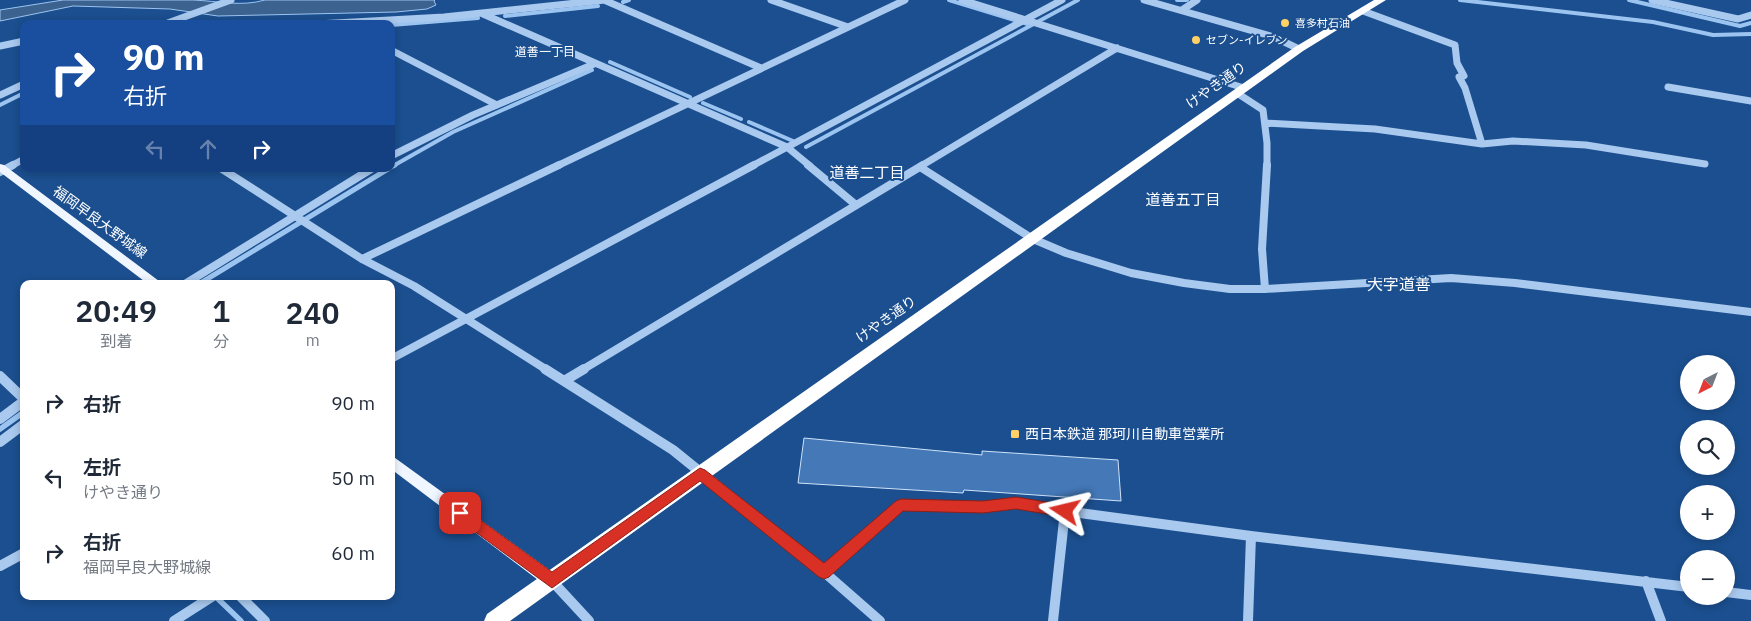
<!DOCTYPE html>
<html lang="ja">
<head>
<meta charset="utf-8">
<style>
  :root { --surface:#fff; --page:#f2f2f3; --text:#1f2937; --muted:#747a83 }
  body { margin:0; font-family:"IBM Plex Sans","Noto Sans JP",sans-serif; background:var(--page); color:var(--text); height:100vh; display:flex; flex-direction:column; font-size:19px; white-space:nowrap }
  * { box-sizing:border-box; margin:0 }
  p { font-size:16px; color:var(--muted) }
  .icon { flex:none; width:28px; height:28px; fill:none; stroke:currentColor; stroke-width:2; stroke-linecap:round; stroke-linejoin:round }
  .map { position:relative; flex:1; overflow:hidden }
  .sheet { position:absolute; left:20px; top:280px; width:375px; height:320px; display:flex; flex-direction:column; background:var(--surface); border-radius:10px; box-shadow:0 2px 8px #0003 }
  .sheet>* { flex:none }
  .top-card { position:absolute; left:20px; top:20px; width:375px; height:152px; border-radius:10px; box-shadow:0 2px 8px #0003; background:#1a4fa0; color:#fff; overflow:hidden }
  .needle { width:32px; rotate:222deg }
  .fabs { position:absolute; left:1680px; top:355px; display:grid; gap:10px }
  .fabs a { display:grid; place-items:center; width:55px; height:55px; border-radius:50%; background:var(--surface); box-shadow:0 2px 8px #0003; font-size:25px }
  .pin { position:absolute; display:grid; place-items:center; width:42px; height:42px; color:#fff; margin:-21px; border-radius:10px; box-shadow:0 2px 8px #0006 }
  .me { position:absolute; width:55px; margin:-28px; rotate:280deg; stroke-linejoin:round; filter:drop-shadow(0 0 4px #0008) }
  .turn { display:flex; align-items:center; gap:18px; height:105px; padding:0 20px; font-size:22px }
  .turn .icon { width:65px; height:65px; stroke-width:2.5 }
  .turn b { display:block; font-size:35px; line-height:42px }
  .lanes { display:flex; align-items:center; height:48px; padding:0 20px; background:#0003; justify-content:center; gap:25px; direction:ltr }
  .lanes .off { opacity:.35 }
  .eta { display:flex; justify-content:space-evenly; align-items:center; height:85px; text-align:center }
  .eta b { font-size:30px; font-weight:600; line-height:35px }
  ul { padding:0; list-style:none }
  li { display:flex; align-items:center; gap:15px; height:75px; padding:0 20px }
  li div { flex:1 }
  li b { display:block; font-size:19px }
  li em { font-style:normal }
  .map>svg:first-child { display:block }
</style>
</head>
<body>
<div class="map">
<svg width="1751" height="621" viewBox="0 0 1751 621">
  <rect width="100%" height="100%" fill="#1b4f8f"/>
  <path fill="#3c6290" stroke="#9cc4f0" d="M63,0C106,0 150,0 193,0C218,1 241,7 265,0H435L434,1L436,5L427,9L396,12L218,16L170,9L73,6L0,21V10Z"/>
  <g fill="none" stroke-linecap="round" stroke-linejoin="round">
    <path stroke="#9cc4f0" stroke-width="4" d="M949,0L1031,25
      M1177,0H1187
      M1460,0L1653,22L1713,35L1751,34
      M1629,0L1740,26L1751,23
      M623,2L629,0
      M505,16L598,6
      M391,25L478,18
      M610,62L690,97
      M703,103L741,119
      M0,105L24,93
      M749,122L793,141
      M806,147L1078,0
      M393,166L453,132L592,70"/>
    <path stroke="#9cc4f0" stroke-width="5" d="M391,167L395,165
      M199,284L388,169"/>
    <path stroke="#9cc4f0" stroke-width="5.5" d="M0,429L24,412
      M215,596L241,621"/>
  </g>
  <path fill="#4478b7" stroke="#cfe3fa" d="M804,438L982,455V451L1118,460L1121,501L964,490L963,493L798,483Z"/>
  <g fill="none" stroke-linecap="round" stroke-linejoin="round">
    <path stroke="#a9c9ee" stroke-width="7" d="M604,0L761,68
      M771,0L848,27
      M962,0L1244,88
      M1144,0L1274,37L1299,49
      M1652,0L1738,19L1751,15
      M1182,10L1197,0
      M1363,11L1455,45L1457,63L1464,76L1459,77L1465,88L1482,144
      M483,14L787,147L810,166
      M165,24L231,0
      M317,24L444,17L605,0
      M0,46L24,41
      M391,50L497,105
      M1668,87L1751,101
      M1237,93L1263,110L1267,143V166
      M0,95L24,84
      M1265,123L1375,129L1482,144L1513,141L1586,145L1705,164
      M391,156L473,115L594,64
      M11,166L24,159
      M557,166L905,0
      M752,166L1062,0
      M921,166L1117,48"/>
    <path stroke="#a9c9ee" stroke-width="8" d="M808,165L856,205
      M920,167L1033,239L1066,253L1131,273L1184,283L1230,289H1265L1451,278L1515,283L1751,312
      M222,169L362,259L414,286L547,370
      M0,172L13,165
      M362,259L559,165
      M185,284L371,169
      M1265,289L1262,249L1267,165
      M391,359L754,165
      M582,370L923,165"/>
    <path stroke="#a9c9ee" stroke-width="10" d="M545,369L673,450L824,572L880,621
      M0,376L24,399
      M564,381L584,369
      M0,419L24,401
      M0,442L24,424
      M1065,511L1251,536L1689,587
      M0,566L24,553
      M824,572L901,505L983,507L1016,503L1065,511L1053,621
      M552,581L589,621
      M1646,581L1661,621
      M1726,592L1751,595
      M240,596L265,621
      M174,621L213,596
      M1248,621L1251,536"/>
    <path fill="#f0f6ff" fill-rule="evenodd" d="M0,164L4,165L163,284H148L0,172Z
      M391,455L558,576L560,581L558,586L552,588L546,586L391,469Z"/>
    <path fill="#fff" fill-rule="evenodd" d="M1374,0H1386L1303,51L510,621H484L487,614L1295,47Z"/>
  </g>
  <path fill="#d93025" stroke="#8d1f18" d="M700,468L705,470L824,563L896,501L901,499L983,501L1016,497L1065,505L1070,507L1072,511L1070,515L1065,517L1016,509L983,513L903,511L829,577L824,579L819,577L700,481L552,588L455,517L453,513L455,509L460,507L465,509L552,572Z"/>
  <g fill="#ffd166" stroke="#1b4f8f" stroke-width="2">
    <circle cx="1285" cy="23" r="5"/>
    <circle cx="1196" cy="40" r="5"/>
    <rect x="1010" y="429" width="10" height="10" rx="2.5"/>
  </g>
  <g text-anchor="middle" stroke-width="4" stroke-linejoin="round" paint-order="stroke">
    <g font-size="11" fill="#fff" stroke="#1b4f8f" text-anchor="start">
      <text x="1295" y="27">喜多村石油</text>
      <text x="1206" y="44">セブン-イレブン</text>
    </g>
    <g font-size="12" fill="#fff" stroke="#1b4f8f">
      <text x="545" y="56">道善一丁目</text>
    </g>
    <g font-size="14" fill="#fff" stroke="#1b4f8f">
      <text transform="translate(1216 85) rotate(-35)" y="5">けやき通り</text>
      <text transform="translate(100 222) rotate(36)" y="5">福岡早良大野城線</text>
      <text transform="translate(886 319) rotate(-35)" y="5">けやき通り</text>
    </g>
    <g font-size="14" fill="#fff" stroke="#1b4f8f" text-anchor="start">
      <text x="1025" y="439">西日本鉄道 那珂川自動車営業所</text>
    </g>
    <g font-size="15" fill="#fff" stroke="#1b4f8f">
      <text x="867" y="178">道善二丁目</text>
      <text x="1183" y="205">道善五丁目</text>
    </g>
    <g font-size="16" fill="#fff" stroke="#1b4f8f">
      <text x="1399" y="290">大字道善</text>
    </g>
  </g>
</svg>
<div class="fabs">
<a><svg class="needle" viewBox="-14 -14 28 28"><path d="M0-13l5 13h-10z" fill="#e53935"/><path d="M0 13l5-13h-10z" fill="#747a83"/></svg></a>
<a><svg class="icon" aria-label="search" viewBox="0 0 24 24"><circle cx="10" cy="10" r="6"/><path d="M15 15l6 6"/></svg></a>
<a>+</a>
<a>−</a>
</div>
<div class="pin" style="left:460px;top:513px;background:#d93025"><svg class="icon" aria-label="arrive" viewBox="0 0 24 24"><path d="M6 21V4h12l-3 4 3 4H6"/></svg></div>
<svg class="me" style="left:1065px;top:511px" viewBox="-20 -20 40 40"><path d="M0-17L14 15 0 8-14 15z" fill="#d93025" stroke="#fff" stroke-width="4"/></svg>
<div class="top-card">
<div class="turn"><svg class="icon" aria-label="right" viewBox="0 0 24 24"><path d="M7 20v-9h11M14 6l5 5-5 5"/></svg><div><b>90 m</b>右折</div></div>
<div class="lanes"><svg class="icon off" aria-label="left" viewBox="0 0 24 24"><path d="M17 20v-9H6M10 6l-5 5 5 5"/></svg><svg class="icon off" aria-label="ahead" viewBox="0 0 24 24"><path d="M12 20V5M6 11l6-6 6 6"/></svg><svg class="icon" aria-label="right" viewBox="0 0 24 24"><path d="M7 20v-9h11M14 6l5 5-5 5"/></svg></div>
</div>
<section class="sheet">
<div class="eta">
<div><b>20:49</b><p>到着</p></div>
<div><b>1</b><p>分</p></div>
<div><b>240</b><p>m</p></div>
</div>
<ul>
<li><svg class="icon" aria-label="right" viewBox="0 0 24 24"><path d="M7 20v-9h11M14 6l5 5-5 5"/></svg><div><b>右折</b></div><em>90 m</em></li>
<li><svg class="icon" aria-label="left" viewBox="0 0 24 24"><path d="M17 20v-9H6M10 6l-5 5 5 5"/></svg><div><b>左折</b><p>けやき通り</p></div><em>50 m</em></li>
<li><svg class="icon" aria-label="right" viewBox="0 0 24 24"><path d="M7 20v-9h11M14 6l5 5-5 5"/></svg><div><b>右折</b><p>福岡早良大野城線</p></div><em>60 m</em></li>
</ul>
</section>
</div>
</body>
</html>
